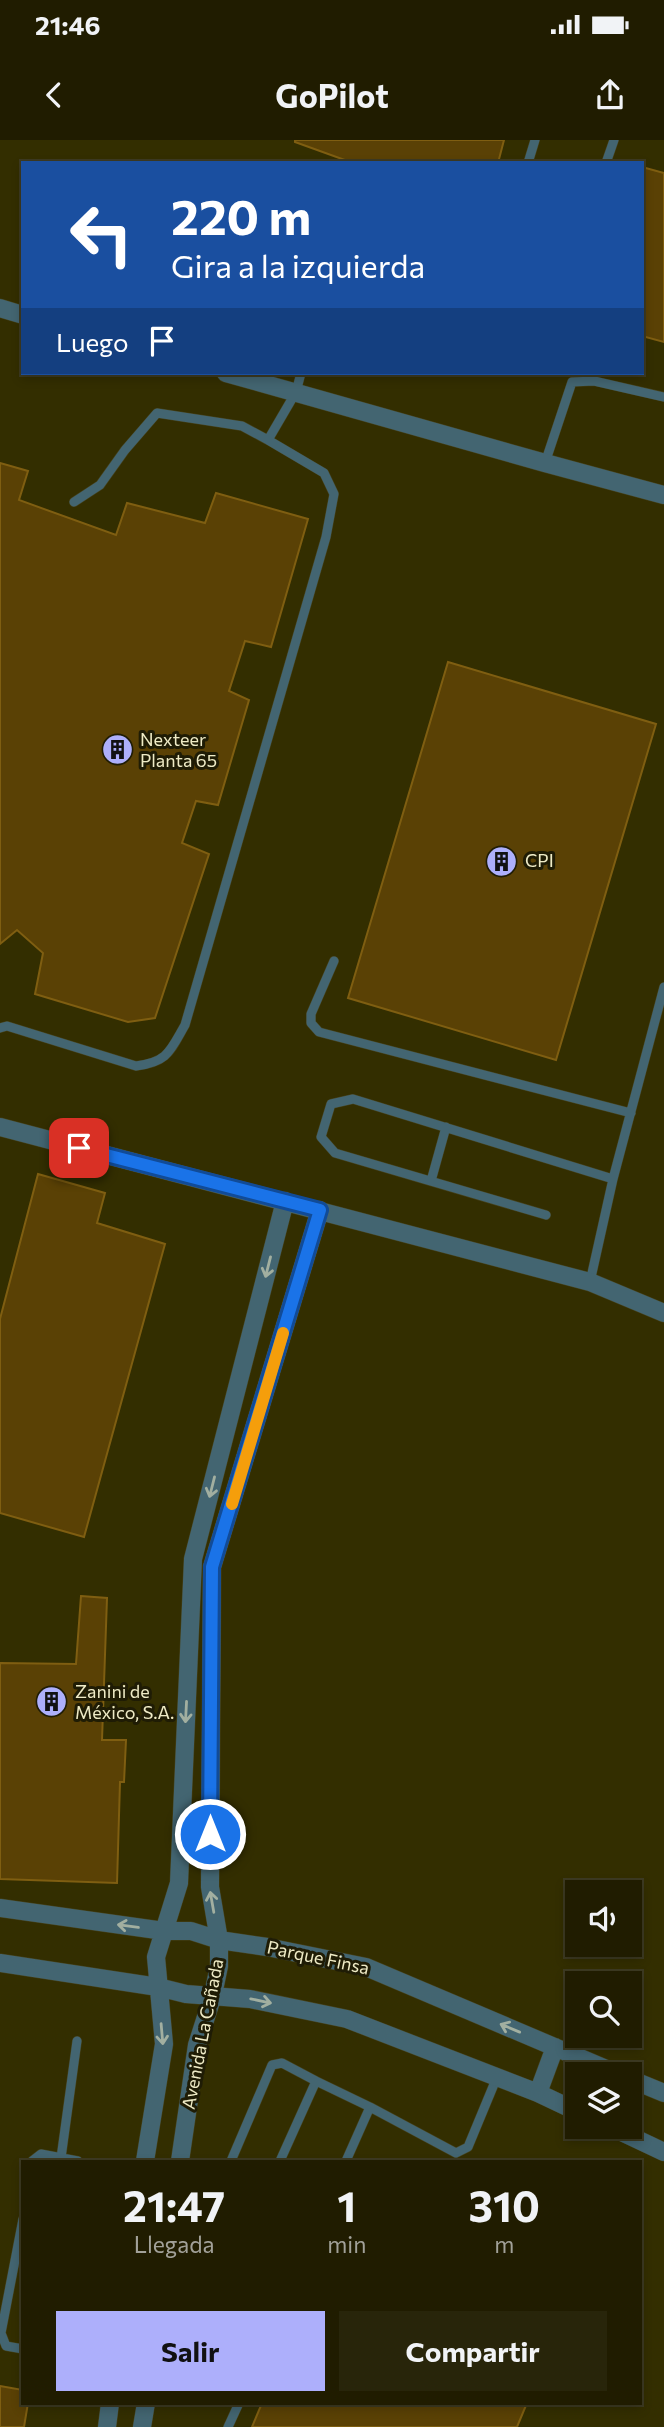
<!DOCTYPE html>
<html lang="es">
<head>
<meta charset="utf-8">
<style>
  :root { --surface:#201c00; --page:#28250a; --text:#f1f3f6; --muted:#a2a199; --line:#3d3a22; --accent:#adaffb }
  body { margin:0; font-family:Commissioner,sans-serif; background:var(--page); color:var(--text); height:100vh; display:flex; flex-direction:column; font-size:26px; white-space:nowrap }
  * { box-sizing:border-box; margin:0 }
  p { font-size:23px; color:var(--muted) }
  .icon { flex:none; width:38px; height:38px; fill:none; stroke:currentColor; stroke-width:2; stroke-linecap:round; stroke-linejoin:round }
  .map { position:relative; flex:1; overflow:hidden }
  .side { position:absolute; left:21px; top:2020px; width:621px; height:245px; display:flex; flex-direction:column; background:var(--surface); border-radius:0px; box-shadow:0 4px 10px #0003,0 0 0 2px var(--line) }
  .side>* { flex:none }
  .guide { position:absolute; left:21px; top:21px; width:623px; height:214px; border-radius:0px; box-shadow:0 4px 10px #0003,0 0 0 2px var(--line); background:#1a4fa0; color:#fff; overflow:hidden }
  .controls { position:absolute; left:565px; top:1740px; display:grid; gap:14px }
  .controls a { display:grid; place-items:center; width:77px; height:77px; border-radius:0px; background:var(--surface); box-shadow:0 4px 10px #0003,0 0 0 2px var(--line); font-size:35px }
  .pin { position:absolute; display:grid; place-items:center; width:60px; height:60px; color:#fff; margin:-30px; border-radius:14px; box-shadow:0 4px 10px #0006 }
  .me { position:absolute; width:77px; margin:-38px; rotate:0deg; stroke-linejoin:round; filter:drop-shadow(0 0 5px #0008) }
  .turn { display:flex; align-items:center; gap:24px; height:147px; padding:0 35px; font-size:32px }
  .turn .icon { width:91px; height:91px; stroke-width:2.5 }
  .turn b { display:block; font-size:49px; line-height:60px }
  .then { display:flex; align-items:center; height:66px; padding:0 35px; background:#0003; gap:14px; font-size:26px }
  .eta { display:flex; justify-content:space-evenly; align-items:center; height:119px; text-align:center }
  .eta b { font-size:42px; font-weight:700; line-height:49px }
  .button { display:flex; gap:14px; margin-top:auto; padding:14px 35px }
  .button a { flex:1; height:80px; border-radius:0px; background:var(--accent); color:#111; font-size:28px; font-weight:700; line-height:80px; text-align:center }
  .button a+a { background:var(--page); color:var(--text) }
  .status { display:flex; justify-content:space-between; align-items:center; height:49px; padding:0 35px; background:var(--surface); direction:ltr }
  .status svg { height:19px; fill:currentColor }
  header { display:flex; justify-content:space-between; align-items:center; height:91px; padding:0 35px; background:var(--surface); font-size:32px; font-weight:700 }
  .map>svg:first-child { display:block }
</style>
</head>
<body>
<div class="status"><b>21:46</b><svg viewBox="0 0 49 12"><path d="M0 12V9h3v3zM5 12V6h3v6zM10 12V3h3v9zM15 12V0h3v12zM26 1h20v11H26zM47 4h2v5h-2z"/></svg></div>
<header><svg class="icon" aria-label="back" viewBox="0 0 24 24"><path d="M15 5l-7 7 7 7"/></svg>GoPilot<svg class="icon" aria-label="share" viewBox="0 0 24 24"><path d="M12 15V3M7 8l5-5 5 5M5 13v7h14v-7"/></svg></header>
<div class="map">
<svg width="664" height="2287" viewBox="0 0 664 2287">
  <rect width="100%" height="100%" fill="#2b2600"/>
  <path fill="#332e00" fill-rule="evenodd" d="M0,0H664V2287H0ZM23,23H642V233H23ZM578,1752H630V1804H578ZM578,1843H630V1895H578ZM578,1934H630V1986H578ZM23,2021H640V2263H23Z"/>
  <path fill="#5a4105" stroke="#7f5e11" stroke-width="2" d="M295,0H504L498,23H353L295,2Z
    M642,27L664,33V202L642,196Z
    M0,323L28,331L19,360L116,395L127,363L205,383L216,353L308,379L271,507L245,501L229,551L249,560L218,665L196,661L182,703L209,714L155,878L128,882L35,854L43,813L17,790L0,804Z
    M448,522L656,584L556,920L348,858Z
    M38,1034L105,1053L97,1083L165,1104L84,1397L0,1373V1179Z
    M81,1456L107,1458L102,1600H126L124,1642H120L117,1743L0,1739V1523L76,1524Z
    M0,2246L23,2250V2263H28L24,2287H0Z
    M262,2263H527L517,2287H252Z"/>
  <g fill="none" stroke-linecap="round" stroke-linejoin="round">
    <defs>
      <path id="lane" d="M528,23L535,0
        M606,23L614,0
        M545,323L572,242L594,241L664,257
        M74,362L100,345L125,310L157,273L242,286L268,300L296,252L301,233
        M334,821L311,874V883L319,892L631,973
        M0,888L7,886L136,926C168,922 170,911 185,885L326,397L334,354L324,333L268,300
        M431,1041L446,987
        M546,1075L335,1013L321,997L331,964L353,959L613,1039
        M590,1142L613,1039L664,847
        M61,2018L77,1901
        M32,2021L41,2014L78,2021
        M231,2021L272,1925L282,1923L316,1941
        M280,2021L316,1941L370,1967
        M346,2021L370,1967L456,2013L468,2007L497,1937
        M23,2079L1,2193L6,2206L23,2209
        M228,2287L239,2263"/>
      <path id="street" d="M0,168L23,175
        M226,233L545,323L664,355
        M0,987L590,1142L664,1173
        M0,1768L164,1791H191L219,1800L267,1807L366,1827L618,1934
        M0,1823L158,1847L186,1854L250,1859L347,1879L538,1953L578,1972
        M630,1939L664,1953
        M538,1953L555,1907
        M609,1986L664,2012
        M145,2021L164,1904L156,1817L179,1743L193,1419L285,1061
        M180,2021L197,1905L213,1855L219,1826V1800L210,1747L212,1427L320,1070
        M107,2287L110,2263
        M142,2287L146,2263"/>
    </defs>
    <use href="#lane" stroke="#46421c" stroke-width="10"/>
    <use href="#street" stroke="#46421c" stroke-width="19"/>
    <use href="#lane" stroke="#436571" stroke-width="9"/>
    <use href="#street" stroke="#436571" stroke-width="18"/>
  </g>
  <defs><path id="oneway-shaft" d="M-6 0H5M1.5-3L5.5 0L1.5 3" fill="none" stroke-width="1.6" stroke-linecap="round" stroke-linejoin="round" transform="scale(1.75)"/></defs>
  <g stroke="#a2afa0">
    <use href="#oneway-shaft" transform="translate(268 1127) rotate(104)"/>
    <use href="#oneway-shaft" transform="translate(212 1347) rotate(104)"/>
    <use href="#oneway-shaft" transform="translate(186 1572) rotate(93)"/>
    <use href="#oneway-shaft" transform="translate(212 1762) rotate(-100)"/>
    <use href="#oneway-shaft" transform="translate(128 1786) rotate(-172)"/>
    <use href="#oneway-shaft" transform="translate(261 1861) rotate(12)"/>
    <use href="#oneway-shaft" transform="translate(510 1888) rotate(-157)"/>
    <use href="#oneway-shaft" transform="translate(162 1894) rotate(85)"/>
  </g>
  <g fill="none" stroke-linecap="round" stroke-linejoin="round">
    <defs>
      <path id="route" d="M79,1008L320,1070L212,1427L210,1694"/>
    </defs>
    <use href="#route" stroke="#114b97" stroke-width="18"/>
    <use href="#route" stroke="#1a73e8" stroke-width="12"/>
    <path stroke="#f59e0b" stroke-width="12" d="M232,1364L283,1193"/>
  </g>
  <defs>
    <symbol id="building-disc" viewBox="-11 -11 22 22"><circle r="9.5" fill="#adaffb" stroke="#1f1c05"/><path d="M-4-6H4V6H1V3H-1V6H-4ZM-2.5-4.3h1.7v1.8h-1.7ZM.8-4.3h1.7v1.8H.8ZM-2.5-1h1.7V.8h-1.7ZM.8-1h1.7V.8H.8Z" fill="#111"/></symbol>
  </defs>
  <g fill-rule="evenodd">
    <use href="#building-disc" x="100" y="592" width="35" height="35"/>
    <use href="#building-disc" x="484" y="704" width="35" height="35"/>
    <use href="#building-disc" x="34" y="1544" width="35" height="35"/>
  </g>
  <g text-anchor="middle" stroke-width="6" stroke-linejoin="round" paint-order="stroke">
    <g font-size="18" fill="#efebc6" stroke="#1f1c05" text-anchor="start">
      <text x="140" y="606">Nexteer<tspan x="140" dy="21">Planta 65</tspan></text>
      <text x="525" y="727">CPI</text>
      <text x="75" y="1558">Zanini de<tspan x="75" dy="21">México, S.A.</tspan></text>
    </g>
    <g font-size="18" fill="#efebc6" stroke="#1f1c05">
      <text transform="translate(318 1818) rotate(12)" y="6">Parque Finsa</text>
      <text transform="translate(203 1894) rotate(-79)" y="6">Avenida La Cañada</text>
    </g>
  </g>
</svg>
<div class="controls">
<a><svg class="icon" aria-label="sound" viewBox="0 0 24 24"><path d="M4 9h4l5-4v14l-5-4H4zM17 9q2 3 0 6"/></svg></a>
<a><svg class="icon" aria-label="search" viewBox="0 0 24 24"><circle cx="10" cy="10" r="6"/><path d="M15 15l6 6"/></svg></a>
<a><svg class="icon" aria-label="layers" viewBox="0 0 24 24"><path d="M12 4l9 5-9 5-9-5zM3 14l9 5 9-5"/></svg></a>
</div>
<div class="pin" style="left:79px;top:1008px;background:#d93025"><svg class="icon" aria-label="arrive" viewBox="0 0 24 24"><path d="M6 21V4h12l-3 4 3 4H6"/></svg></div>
<svg class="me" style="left:210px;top:1694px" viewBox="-20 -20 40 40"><circle r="17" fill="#1a73e8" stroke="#fff" stroke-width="3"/><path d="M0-11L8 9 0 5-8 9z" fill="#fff"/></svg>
<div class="guide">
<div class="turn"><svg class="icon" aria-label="left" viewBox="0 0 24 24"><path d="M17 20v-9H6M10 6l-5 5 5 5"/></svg><div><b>220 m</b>Gira a la izquierda</div></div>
<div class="then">Luego<svg class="icon" aria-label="arrive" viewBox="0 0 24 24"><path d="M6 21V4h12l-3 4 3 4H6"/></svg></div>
</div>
<section class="side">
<div class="eta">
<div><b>21:47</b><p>Llegada</p></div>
<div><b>1</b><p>min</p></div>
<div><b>310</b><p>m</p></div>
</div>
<div class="button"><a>Salir</a><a>Compartir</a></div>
</section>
</div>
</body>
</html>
